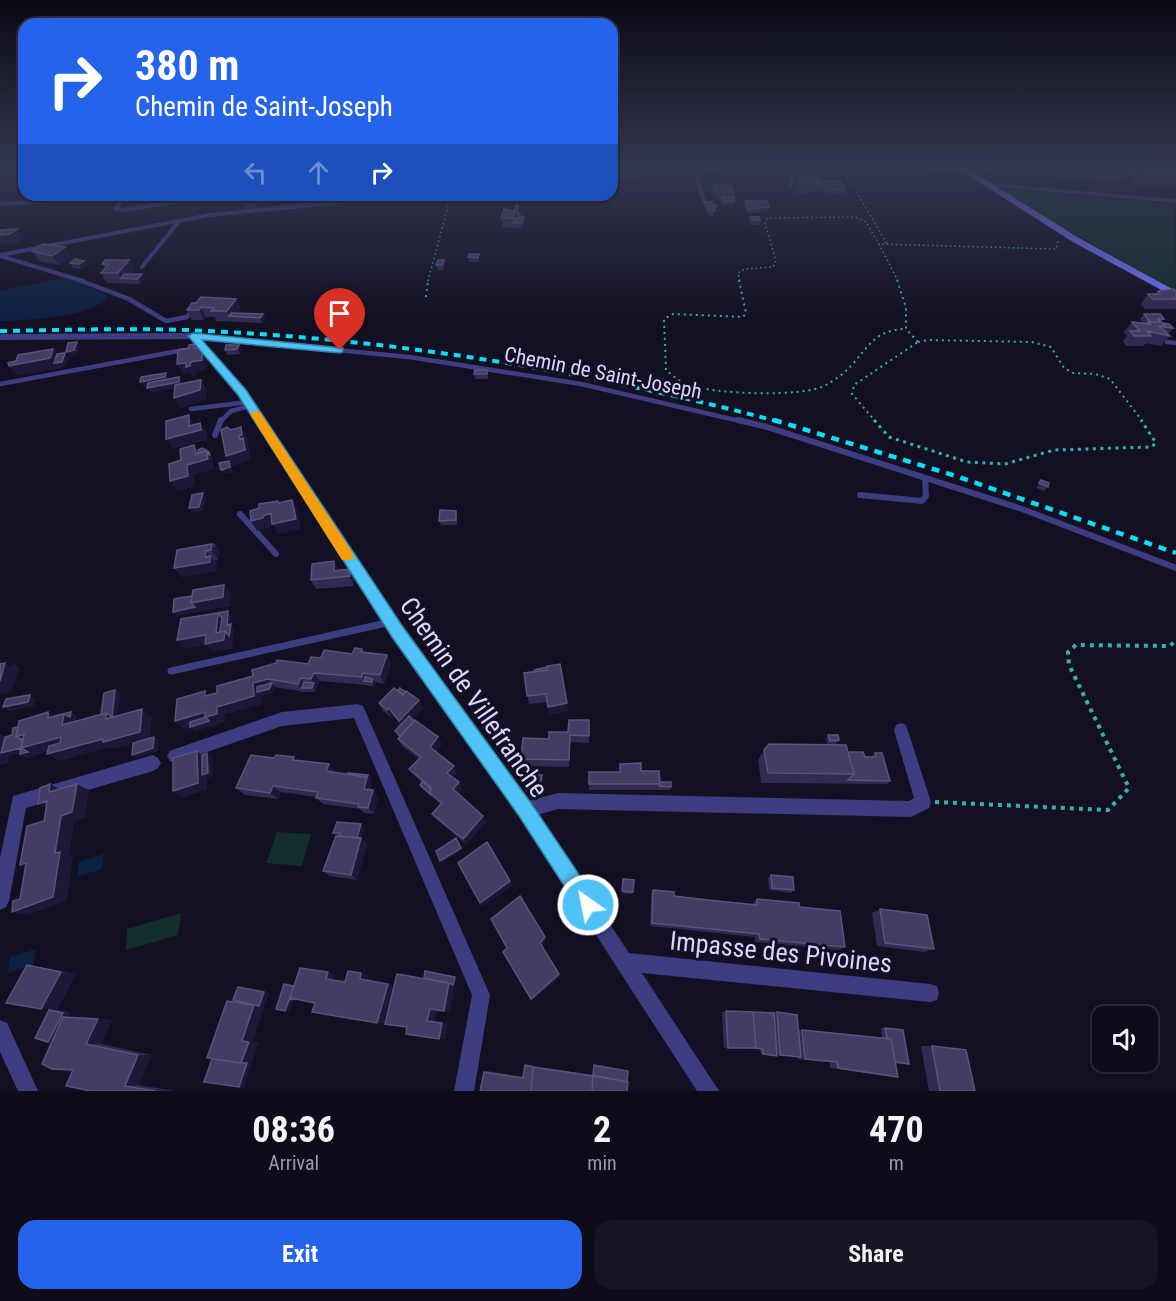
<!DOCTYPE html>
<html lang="en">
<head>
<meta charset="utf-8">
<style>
  :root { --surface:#0e0c1b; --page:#171524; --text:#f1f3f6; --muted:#9b9ba3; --line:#2e2c3a; --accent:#2563eb }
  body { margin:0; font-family:"Roboto Condensed",sans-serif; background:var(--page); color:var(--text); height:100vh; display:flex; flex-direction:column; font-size:22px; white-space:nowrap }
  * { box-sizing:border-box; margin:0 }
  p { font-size:20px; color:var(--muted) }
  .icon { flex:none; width:33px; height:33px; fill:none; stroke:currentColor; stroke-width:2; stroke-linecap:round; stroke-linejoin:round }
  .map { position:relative; height:1091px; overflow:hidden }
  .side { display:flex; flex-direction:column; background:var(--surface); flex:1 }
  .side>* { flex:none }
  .guide { position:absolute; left:18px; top:18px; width:600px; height:183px; border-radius:18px; box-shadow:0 2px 4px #0004,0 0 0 2px var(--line); background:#2563eb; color:#fff; overflow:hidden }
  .tools { position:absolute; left:1092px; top:1006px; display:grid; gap:12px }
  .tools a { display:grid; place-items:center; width:66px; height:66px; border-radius:12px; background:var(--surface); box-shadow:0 2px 4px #0004,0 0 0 2px var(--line); font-size:30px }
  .pin { position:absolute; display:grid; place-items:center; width:51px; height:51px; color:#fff; margin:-62px -26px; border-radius:50% 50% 50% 0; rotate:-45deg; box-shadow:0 0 6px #0007 }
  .pin .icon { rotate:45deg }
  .me { position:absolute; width:66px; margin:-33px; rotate:327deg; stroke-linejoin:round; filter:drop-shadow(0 0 4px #0008) }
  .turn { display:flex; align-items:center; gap:21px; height:126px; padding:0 18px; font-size:27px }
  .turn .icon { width:78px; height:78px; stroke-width:2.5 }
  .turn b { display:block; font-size:42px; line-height:51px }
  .lanes { display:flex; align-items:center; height:57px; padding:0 18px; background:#0003; justify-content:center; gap:30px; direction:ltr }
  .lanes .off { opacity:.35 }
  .eta { display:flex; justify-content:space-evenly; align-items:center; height:102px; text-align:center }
  .eta b { font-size:36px; font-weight:700; line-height:42px }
  .action { display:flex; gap:12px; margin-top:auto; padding:12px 18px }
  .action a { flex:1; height:69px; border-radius:18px; background:var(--accent); color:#fff; font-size:24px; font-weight:700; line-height:69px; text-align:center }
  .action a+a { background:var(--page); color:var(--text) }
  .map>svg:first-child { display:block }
</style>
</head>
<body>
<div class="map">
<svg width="1176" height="1091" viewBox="0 0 1176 1091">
  <rect width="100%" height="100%" fill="#131024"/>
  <path fill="#132e2d" d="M1001,189L1175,204L1176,291L1053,222Z
    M277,832L311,834L302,866L266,863Z
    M181,913L178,935L126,950L127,929Z"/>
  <path fill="#0c2041" d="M67,277L105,294L106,298C91,317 24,321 0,321V291Z
    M104,854L102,869L77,877L79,862Z
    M36,949L33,964L8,973L10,957Z"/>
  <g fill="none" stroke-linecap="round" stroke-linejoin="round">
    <path stroke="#34b2a9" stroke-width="1.5" stroke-dasharray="1.5 3" stroke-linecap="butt" d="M845,172L887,244
      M428,281L451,195
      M740,281L738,273L745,269L773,267L776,261L765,223L768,218L855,217L866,222L879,244
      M898,281L879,244L1056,249L1058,241"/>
    <path stroke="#34b2a9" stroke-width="2" stroke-dasharray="2 4" stroke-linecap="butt" d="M739,280L746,313L743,317L673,314L664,319L666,370C673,376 680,382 689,385C714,394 804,398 826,385C835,380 844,373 851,366C868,347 876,329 906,329
      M897,280L906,308V329L918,342
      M426,297L428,280
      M918,342L928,340L1032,342L1051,347L1064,368L1073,373L1095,374L1110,379L1143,422
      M876,422L852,394L854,385L918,342"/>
    <path stroke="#34b2a9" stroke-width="3" stroke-dasharray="3 4.5" stroke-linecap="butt" d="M874,420L889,437L967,462L1005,464L1054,450L1151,447L1156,443L1141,420"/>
    <path stroke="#34b2a9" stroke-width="4" stroke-dasharray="4 5" stroke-linecap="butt" d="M935,802L1108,810L1129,788L1069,665L1068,652L1076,645L1170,646L1176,640"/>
    <path stroke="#3f3d81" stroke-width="4" d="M788,168L793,181L790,185
      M811,168L817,178L814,180
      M963,169L1120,178
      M694,170L705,204L716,206
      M519,195L516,210L521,219
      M0,204L116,198L121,200L116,209L123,210L220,195
      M0,256L83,281
      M142,267L179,221"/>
    <path stroke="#3f3d81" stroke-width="4.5" d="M79,280L129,299L166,321L187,317L192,311
      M193,336L409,357L581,384L744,422
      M1167,342L1176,343
      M0,384L184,350
      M191,409L248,402
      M220,422L231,411L250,406"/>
    <path stroke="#3f3d81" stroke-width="6" d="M738,420L767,427L1022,509L1176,568
      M215,435L221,420
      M860,495L922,501L926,496L925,478
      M240,514L276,554"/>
    <path stroke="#3f3d81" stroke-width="7" d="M171,671L391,622"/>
    <path fill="#3f3d81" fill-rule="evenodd" d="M695,168H722L719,170L612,179V175Z
      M924,168H966V169L963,171L927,170Z
      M988,183L1176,199V203L986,186L985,185Z
      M387,195H415L412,197L210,217L0,257V253L210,213Z
      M193,333L196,334L245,391L403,628L528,801L558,793L909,801L914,798L894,730L896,725L901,723L906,725L931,802L929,808L911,817L558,809L537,815L629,953L930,984L937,986L939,993L937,1000L930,1002L642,973L719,1091H697L519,816L393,636L239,395L191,339L0,340V334Z
      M358,704L363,706L490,995L474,1091H454L472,995L354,718L282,726L175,763L170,761L167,756L170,751L175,749L282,712Z
      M153,755L158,758L161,763L158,768L153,771L26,808L9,901L6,907L0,910V858L13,796Z
      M0,1020L7,1023L38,1091H18L0,1052Z"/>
    <path fill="#7270f9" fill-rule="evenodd" d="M957,168H967L1079,238L1176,291V298L1073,242Z"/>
    <path stroke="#0adff4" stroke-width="4" stroke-dasharray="7 6" stroke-linecap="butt" d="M0,331C62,330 124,328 186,330C386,338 585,370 780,422"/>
    <path stroke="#0adff4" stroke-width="4.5" stroke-dasharray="8 7" stroke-linecap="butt" d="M774,420L956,476L1176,553"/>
  </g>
  <path fill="#312a52" d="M1090,168H1109L1111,170L1108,174L1094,173Z
    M1121,168H1134L1138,171L1139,168H1176V186L1137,185L1132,180L1134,177L1129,176Z
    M798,178L820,181L845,190L844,194H827L825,191L810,192V193L799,194L795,187Z
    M713,185L734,192V197L735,201L734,205H722L720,199H714L712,194Z
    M230,195H268L269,198L268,203L259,204L258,207L245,208L244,206L233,207Z
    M745,201L769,207L768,212L747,213L744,206Z
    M705,202L715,211L714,216H709L705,207Z
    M515,211V218L524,217V222L522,228L502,227L501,218Z
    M750,217L760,220L759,225H750L749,222Z
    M32,251L71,257L59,265L39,261Z
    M479,254V262H469L468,257Z
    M129,260L135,270L131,274L144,279L141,284L107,283L101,273L105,269L102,264Z
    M444,260L445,264L443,270H437L436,265Z
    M84,261L87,265L82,269L73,268L70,263Z
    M1158,291H1176V309H1145L1141,304L1148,294H1155Z
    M236,299L241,309L238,313L263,314L265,319L262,323L216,321L215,317H206L204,320H192L187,310Z
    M1144,314L1164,319L1162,322L1173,328L1169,333H1166L1170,336L1161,346L1146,343L1143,346H1126L1123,341L1127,336L1124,332L1132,322L1143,323L1140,319Z
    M225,350H241L240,354L227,355Z
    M487,370L488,379H475L474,374Z
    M1041,480L1048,487L1044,491L1036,488Z
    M457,515V525H441L439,521Z
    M212,544H216L219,549L218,560H214L217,565V571L182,577L174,568Z
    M349,569L354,578V586L316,589L311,580L339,570Z
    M362,649L364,652L387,655L391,664L384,684L376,682L374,687L366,685L320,681L315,692H305L275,687L272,693L261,696V704L225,714V721L195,731L190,727L185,729L175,721L209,695L308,663L321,658L352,654Z
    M524,673L568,711L549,715L547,702L529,704Z
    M398,690L405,692L419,700L423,708L412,719L442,744L436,751L457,773L453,777L459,782L462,789L458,794L483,816L486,822L466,844L436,819L432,814L440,804L422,788L420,785L422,783L414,775L409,769L419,759L402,746L398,739L399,737L395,731L401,725L394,716L392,718L383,711L379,703Z
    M589,720V743L570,742L569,767L523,766L521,759L549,739L568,732Z
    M828,735L839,740L836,744H827L826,738Z
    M764,750L848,752L865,757H871L875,753L890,781L887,784L761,783L758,760Z
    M298,760L335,771L334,773L371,779L370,781L372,784L370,790H373L378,797L374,814L364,813L360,809L323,804L316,798V797L281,792L278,799L245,795L236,788Z
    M620,764L641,771L660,782L671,787L670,790H589V772H619Z
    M519,775L542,778L541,794H528L519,779Z
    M364,827L361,838L367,844L357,880L330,876L323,871L339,836L333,833Z
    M771,875L794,890L791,893L769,890L768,878Z
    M623,879L633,892L632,894H622Z
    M653,890L674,896L753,904V903L757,899L799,907L845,947L838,950L755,942V937L650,926L651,894Z
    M880,909L934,949L924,952L877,946L872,913Z
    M27,965L76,974L57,1010L70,1013L68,1018L112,1020L101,1044L151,1055L139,1085L175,1091H91L73,1070L52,1042L49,1010Z
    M726,1011L777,1012L798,1030L882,1038L881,1028H885L895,1063L898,1077L830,1068V1062L798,1059V1057L777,1055V1056L761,1054L760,1049L724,1048L722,1012Z
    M921,1046H932L975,1091H929Z
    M525,1065L593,1075L628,1071L480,1091L484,1072L487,1071L523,1077Z"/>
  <path fill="#1d1838" d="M252,195H268L269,198L268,203L259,204L258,207L256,202L243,203L244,206L233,207L229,198Z
    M17,229L24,238L17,244L0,245V235Z
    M65,247L71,257L59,265L52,256Z
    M129,260L135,270L128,278H121L118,273Z
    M84,261L87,265L82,269L79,264Z
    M142,274L144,279L141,284L138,279Z
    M236,299L241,309L235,316H229L231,321L227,311Z
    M201,307L206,317L204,320L199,310Z
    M263,314L265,319L262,323L260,318Z
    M77,342L80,347L77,355L70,357L66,352Z
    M239,345L241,350L240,354L237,349Z
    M203,346L208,356L207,370L197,372L196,376L192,377L190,373L183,374L177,364L191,362Z
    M53,349L61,359L65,353L69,358L66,367L17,376L9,366Z
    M166,373L169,378L168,382L144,387L140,382Z
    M179,377L182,382V387L150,393L147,388Z
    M201,380L207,390L206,400L180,408L174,398Z
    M189,415L195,426L200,423L207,433V440L173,449L166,439L189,426Z
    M241,427L247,437L248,445H247L249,448L251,460L232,466L233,472L224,474L221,470L229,461L226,456L240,439L239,436Z
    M194,445L201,455L206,451L209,452L212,457L214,469L194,475L195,486L178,491L170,481L187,465L196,454Z
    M203,493L206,498L203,511L192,513L189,508Z
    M292,500L297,509L301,529L278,534L272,524L269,525V528L257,531L251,521Z
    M212,544L215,549L216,544L219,549L218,560L211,550L206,551L217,565V571L182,577L174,568L201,556Z
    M334,561L339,570L334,571Z
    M349,569L354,578V586L350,576Z
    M224,585L232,594L230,606L177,616L173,612L191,603Z
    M228,611L231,616L230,627L231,624L234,629L232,649L213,652L206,645L186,649L177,640L216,633L218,613L227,625Z
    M387,655L391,664L384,684L380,675Z
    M5,663L11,667L13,663L19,668L12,691L0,694V681Z
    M314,673L320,681L315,692L312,688L314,683L311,679Z
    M363,673L368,681H364L362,677Z
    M301,678L307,686L302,688L298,684Z
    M268,679L275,687L272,693L261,696V704L225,714V721L195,731L190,727L194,726L185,729L175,721L217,707L253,683Z
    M373,679L376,683L374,687L372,682Z
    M115,690L120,694L116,727L101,720L106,713Z
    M30,695L36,699L34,706L10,711L3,707Z
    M419,700L423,708L404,728L399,721Z
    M567,703L568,711L549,715L548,707Z
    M389,708L394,716L392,718L387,710Z
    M142,709L152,717L150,739L114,749L110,747L60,761L47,754L66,746L27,758L20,754L27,751L9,756L8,763L0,765V734L12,740L16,737L24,734L37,741Z
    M48,712L60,720L64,714L71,712L77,716L74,733L48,718Z
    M154,737L159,740L158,751L137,758L132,755Z
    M438,737L442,744L434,754L430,747Z
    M197,751L206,758L207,753L212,756L213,776L207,778V790L183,797L173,791Z
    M329,764L335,771L332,778L326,771Z
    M454,766L457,773L451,780L447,773Z
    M368,775L371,779L370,781L372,784L369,795L364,789Z
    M459,782L462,789L456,796L453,789Z
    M50,784L63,791L49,792Z
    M77,784L89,790L85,818L74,822L69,855L73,857L67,901L27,915L12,912L55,853L61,816Z
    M273,786L281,792L278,799L270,793Z
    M373,790L378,797L374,814L368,808Z
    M47,801L51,810L38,804Z
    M483,816L486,822L466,844L463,839Z
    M361,824L364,827L359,843L356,840Z
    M361,838L367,844L357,880L351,875Z
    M456,838L462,850L442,863L440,861Z
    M510,881L512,886L482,907L480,903Z
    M545,937L546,941L542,946L540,943Z
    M61,972L76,974L57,1010L41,1009Z
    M328,972L335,975L333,981L326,979Z
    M361,973L368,975L366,981L360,979Z
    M559,974L560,977L533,1000L531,999Z
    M455,977L456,978L450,1013L444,1011L449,983Z
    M388,984L394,985L384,1023H377Z
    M264,992L269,993L253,1041H242L254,1005Z
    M289,1000H293L290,1011H285Z
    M430,1009L437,1011L434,1022L427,1021Z
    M63,1013H70L56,1042H48Z
    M98,1019L112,1020L101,1044H86Z
    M442,1023L448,1024L445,1039H439Z
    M249,1042H259L244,1086L239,1087L241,1063Z
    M138,1055H151L139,1085L125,1086Z"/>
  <path fill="#433c64" stroke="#5a547c" stroke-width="1.5" d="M1095,168H1109L1111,170L1096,169Z
    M1128,168H1134L1138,171L1137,172H1132Z
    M1142,168L1176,169V172L1146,171Z
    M817,177L820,182H811L812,184H801L798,178Z
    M820,181H840L845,190H828L826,187H819Z
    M713,185H731L734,192H723L721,190H715Z
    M230,195H252L229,198Z
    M722,197H734L735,201H723Z
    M257,199L256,202L243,203L244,200Z
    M745,201H767L769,207L748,209Z
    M705,202H712L715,211H709Z
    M504,209L515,211L513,218H501Z
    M524,217L522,223H513L515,218Z
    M750,217H759L760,220H751Z
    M17,229L10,234L0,235V230Z
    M43,244L65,247L52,256L32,251Z
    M469,254H479L478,258L468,257Z
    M75,259L84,261L79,264L70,263Z
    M105,260H129L118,273H101L109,264H102Z
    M438,260H444L442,265H436Z
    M124,274H142L138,279L121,278Z
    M1174,289L1176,291V299H1152L1148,294H1160L1158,291Z
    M201,297L236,299L227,311H211L214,308L201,307L199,310H187L192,303H196Z
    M231,313L263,314L260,318L229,316Z
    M1144,314H1160L1164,319H1158L1161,322H1150Z
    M1132,322L1150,324L1148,322H1161L1165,326H1159L1170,336L1147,331L1151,336H1134L1130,331H1140Z
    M1163,323L1169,324L1173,328L1164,327L1165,326Z
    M77,342L74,350L66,352L68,343Z
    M194,344V348L203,346L202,360L191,362L190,366L186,367V363L177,364L178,350L189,348V345Z
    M226,345H239L237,349L225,350Z
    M53,349L50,358L9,366L8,363L16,361L18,355Z
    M65,353L62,362L54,363L57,354Z
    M475,370H487V374H474Z
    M166,373L165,377L140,382L141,377Z
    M179,377V382L147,388L148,383Z
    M201,380L200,390L174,398L175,385Z
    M189,415V426L200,423L201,430L166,439V421Z
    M227,427L231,430L241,427L242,435L239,436L240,439L243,438L245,450L226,456L221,430Z
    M194,445L196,454L206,451L208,459L187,465L188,476L170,481L169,464L181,460L180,449Z
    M202,448L209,452L210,456L206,451L198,453V450Z
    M229,461L230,467L221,470L219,463Z
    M1041,480L1049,483L1048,487L1039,483Z
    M203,493L199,507L189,508L192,495Z
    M292,500L296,519L272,524L271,513L263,516V518L251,521L250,511L259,508V504L278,501L279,503Z
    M440,510L456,511V520L439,521Z
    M212,544L211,550L206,551L205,557L210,556V562L174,568L177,550Z
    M334,561V571L349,569L350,576L311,580L312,564Z
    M224,585L223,597L191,603L193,590Z
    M192,596L191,603L195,607L173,612L174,599Z
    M228,611L227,625L231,624L229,636L225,631L220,632L222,618L218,613Z
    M218,613L216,633L225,631L224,640L205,644L206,635L177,640L181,619Z
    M355,648L362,649L361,652L387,655L380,675L363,673L362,677L314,673L311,679L301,678L298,684L268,679L253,683L254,696L217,707V714L205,717V712L175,721L177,699L205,691V696L217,693V686L253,676L252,670L276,663L277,660L308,664L311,657L321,658L324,650L352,654Z
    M5,663L0,681V664Z
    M560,664L567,703L548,707L546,694L527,696L524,673L548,670L547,666Z
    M547,667L548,670L534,672V670Z
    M365,677L373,679L372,682L364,681Z
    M304,682L314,683L312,688H302Z
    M272,683L269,689L257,692V687Z
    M394,688L403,695L406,691L419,700L399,721L389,708L387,710L379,703Z
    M400,688L405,692L403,695L398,690Z
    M115,690L112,717L106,713L101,714L104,693Z
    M30,695L28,702L3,707L6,699Z
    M142,709L140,732L103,742V739L47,754L49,746L60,743L61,737L21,748L24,734L16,737L19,721L48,712V718L64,714L62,725L106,713V719Z
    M71,712L70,717L64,714L54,716Z
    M409,716L414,721L400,736L395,731Z
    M206,717L209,721L190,727V722Z
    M415,720L438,737L430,747L454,766L447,773L459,782L453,789L483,816L463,839L432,814L442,803L429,792L432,788L409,769L421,757L398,739Z
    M569,720H589V736L570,735L569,760L521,759L523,738L549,739V732H568Z
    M18,727L16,737L23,740L21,748L28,752L20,754L21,748L1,753L5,737L12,735L13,728Z
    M828,735H838L839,740L830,741Z
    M154,737L153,748L132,755L133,743Z
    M769,744L846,745L854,774L768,773L764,750Z
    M197,751L198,783L173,791V758Z
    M848,752H863L865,757H876L875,753H882L890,781L848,780L854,774Z
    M207,753L208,773L202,775V755Z
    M251,755L274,758L276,755L294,757L293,760L329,764L326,771L367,777L364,789L373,790L368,808L358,807L359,804L316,798L318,792L273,786L270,793L236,788Z
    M641,763V771H659L660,784H589V772H620V764Z
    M348,773L368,775L367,778L348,774Z
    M519,775H542L540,791H527Z
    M423,781L431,789L429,792L431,795L420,785Z
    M660,782H671V787L659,786Z
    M50,784L49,792L77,784L72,812L61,816L55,853L60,852L53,897L12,912L13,901L20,899L26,863L20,865L27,826L44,821L47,801L38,804L40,788Z
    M337,822L361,824L357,838L339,836L340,833H333Z
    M336,836L361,838L351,875L323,871Z
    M456,838L461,848L440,861L436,851Z
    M487,842L510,881L480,903L458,863Z
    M771,875L793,877L794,890L772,888Z
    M623,879L634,880L633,892L622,891Z
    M653,890L674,892V896L717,901L757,905V899L799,903V907L840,911L845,947L760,939L759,934L652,923Z
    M520,896L545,937L540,943L559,974L531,999L503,952L507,948L491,919Z
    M880,909L927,915L934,949L885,943Z
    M27,965L61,972L41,1009L6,1003Z
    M300,968L328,972L326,979L345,982L348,971L361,973L360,979L388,984L377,1023L312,1012L315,1003L290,998Z
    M425,971L455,977L453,985L449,983L424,978Z
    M397,974L449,983L444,1011L430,1009L427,1021L442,1023L439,1039L406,1034L407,1027L385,1024Z
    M284,984L294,986L290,998L294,999L289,1000L285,1011L276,1009Z
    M238,987L264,992L259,1006L233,1000Z
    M227,1001L254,1005L242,1041L249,1042L241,1063L207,1058Z
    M49,1010L63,1013L48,1042L35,1038Z
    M726,1011L753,1012L756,1048H728Z
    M750,1012L774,1013L777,1056L763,1054V1049L754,1048H756L753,1012Z
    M777,1012L797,1015L801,1057L780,1055Z
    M63,1017L98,1019L86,1044L138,1055L125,1086L155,1091H91L66,1086L73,1070L52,1069L42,1064Z
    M885,1028L903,1030L909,1064L895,1062L891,1039L887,1038Z
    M802,1030L891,1039L898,1077L838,1068L837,1062L805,1059Z
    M932,1046L966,1050L975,1091H940Z
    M212,1059L241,1063H247L239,1087L204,1082Z
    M525,1065L534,1067H533L531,1091H480L484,1072L523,1078Z
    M594,1065L628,1071L627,1082L593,1075Z
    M533,1067L593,1076L592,1091H531Z
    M593,1076L628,1082L627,1091H592Z"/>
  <linearGradient id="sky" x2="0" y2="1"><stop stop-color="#0a0914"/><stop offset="0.52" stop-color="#333750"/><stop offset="1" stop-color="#333750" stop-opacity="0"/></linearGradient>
  <rect width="1176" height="321" fill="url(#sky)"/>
  <path fill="#4fc3f7" stroke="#337fa1" stroke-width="1.5" d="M193,333L343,348V352L340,353L202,340L246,390L403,627L531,803L595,898L598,905L595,912L588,915L581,912L519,816L392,637L238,395L188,336Z"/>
  <path fill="#f59e0b" d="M256,411L260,412L352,552L354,556L352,560H342L250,414Z"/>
  <g text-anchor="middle" stroke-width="6" stroke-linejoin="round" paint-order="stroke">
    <g font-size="21" fill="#d9d5fd" stroke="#131024">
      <text transform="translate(603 373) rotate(11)" y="7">Chemin de Saint-Joseph</text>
    </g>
    <g font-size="26" fill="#d9d5fd" stroke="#131024">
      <text transform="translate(474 697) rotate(55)" y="9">Chemin de Villefranche</text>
      <text transform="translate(781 952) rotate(6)" y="9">Impasse des Pivoines</text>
    </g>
  </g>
</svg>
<div class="tools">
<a><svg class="icon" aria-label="sound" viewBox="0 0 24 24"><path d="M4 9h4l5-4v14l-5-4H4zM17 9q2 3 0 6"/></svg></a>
</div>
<div class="pin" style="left:340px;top:350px;background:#d93025"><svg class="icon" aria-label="arrive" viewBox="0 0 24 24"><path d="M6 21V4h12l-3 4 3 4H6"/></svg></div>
<svg class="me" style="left:588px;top:905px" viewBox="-20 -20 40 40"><circle r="17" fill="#4fc3f7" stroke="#fff" stroke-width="3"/><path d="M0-11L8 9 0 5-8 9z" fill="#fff"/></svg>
<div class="guide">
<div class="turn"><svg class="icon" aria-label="right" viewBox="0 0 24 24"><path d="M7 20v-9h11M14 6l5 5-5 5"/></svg><div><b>380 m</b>Chemin de Saint-Joseph</div></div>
<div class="lanes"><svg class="icon off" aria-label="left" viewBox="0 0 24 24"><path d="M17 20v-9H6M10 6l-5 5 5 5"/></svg><svg class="icon off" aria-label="ahead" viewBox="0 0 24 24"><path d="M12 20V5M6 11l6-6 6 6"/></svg><svg class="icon" aria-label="right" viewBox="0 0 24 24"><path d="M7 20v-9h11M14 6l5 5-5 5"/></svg></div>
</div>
</div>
<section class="side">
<div class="eta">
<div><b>08:36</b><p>Arrival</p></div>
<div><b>2</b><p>min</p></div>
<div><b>470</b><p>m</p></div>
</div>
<div class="action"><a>Exit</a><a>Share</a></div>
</section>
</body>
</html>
